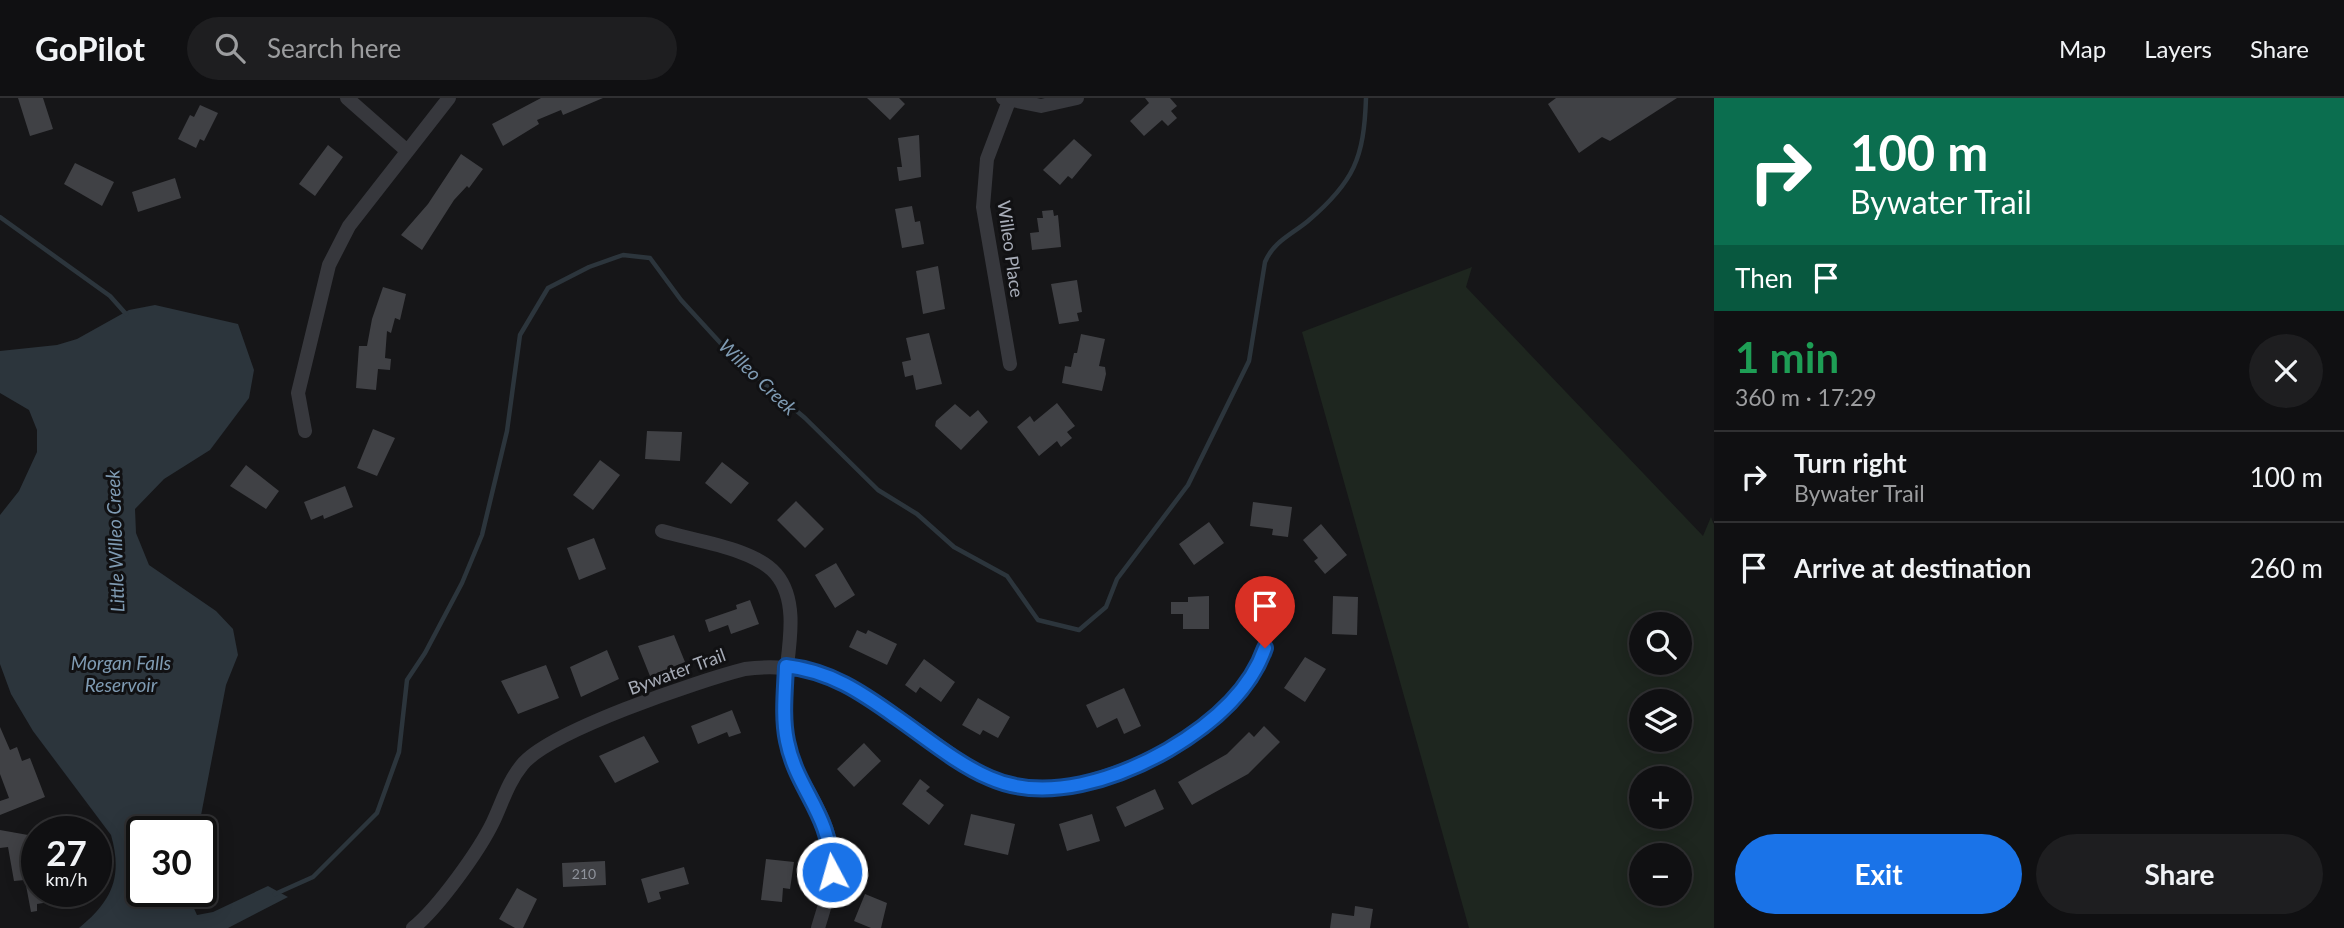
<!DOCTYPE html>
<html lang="en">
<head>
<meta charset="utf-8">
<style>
  :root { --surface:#101012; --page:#1e1e20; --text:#f1f3f6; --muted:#9c9d9f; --line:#303032; --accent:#1a73e8 }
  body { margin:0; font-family:Lato,sans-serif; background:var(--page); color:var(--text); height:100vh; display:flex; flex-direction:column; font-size:26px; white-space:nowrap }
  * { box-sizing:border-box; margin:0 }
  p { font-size:23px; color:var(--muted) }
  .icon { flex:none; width:38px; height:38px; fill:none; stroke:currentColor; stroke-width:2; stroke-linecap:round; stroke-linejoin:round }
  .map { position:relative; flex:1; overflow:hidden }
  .side { display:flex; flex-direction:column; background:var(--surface); width:630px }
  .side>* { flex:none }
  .banner { background:#0b6e4f; color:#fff; overflow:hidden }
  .buttons { position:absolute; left:1629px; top:514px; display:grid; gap:14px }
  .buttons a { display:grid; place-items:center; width:63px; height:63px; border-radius:50%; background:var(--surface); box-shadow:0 4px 18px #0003,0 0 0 2px var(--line); font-size:35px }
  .speed { position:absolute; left:21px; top:718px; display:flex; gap:14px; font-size:35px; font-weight:700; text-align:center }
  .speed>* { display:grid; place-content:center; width:91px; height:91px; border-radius:50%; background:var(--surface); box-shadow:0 4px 18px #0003,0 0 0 2px var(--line); line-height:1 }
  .speed small { font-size:18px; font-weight:400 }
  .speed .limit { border:4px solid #111; border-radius:10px; background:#fff; color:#111 }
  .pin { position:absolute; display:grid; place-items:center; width:60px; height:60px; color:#fff; margin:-72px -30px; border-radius:50% 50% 50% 0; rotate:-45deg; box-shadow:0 0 7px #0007 }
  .pin .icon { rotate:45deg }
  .me { position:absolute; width:77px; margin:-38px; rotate:354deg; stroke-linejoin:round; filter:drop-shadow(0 0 5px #0008) }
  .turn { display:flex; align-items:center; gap:24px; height:147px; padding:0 21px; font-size:32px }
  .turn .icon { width:91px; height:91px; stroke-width:2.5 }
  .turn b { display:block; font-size:49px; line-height:60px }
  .then { display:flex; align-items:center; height:66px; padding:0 21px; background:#0003; gap:14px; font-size:26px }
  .round { display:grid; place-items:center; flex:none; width:74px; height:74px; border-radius:37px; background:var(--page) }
  .overview { display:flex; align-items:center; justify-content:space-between; height:119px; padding:0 21px }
  h1 { font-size:42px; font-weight:700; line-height:52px; color:#1e9e55 }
  .cta { display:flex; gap:14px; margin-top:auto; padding:14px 21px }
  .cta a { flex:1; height:80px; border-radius:42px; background:var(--accent); color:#fff; font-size:28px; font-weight:700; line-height:80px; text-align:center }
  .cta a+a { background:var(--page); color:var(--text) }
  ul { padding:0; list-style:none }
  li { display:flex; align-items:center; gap:21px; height:91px; padding:0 21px; border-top:2px solid var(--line) }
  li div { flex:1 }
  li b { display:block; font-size:26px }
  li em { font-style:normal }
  header { display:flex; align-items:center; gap:42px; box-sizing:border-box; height:98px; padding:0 35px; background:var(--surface); border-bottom:2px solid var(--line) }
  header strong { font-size:33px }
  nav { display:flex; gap:38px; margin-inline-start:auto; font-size:24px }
  .search { width:490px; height:63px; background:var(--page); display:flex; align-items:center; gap:18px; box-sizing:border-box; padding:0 24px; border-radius:38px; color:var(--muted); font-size:26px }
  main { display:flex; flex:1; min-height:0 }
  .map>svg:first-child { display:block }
</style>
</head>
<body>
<header>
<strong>GoPilot</strong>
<div class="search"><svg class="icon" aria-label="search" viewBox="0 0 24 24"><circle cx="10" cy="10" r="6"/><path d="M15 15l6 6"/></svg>Search here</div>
<nav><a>Map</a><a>Layers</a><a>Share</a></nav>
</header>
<main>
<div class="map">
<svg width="1714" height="830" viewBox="0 0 1714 830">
  <rect width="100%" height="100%" fill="#161618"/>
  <path fill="#1e261f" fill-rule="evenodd" d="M1472,169L1466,189L1703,438L1711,419L1714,427V830H1469L1302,234ZM1642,527H1680V565H1642ZM1642,604H1680V642H1642ZM1642,681H1680V719H1642ZM1642,758H1680V796H1642Z"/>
  <path fill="#2c353c" d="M155,207L238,226L254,272L249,300L210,352L164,381L135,411L136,435L149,467L216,513L233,531L238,557L226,587L198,733H142V793H186L197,817L213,814L268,788L288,799L228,830H79C112,803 123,779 111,737L33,633L11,596L0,566V417L19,393L37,354V332L29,312L0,295V253L57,247L77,241L129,212Z"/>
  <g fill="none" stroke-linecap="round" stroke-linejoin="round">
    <path stroke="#2c353c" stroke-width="4.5" d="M0,119L110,198L126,216
      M275,796L313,779L377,715L399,654L407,582L425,555L462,485L482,437L507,333L520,237L548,190L589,169L623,157L650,160L681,202L736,262L805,320L878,392L917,416L954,449L1007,478L1038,522L1079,532L1106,509L1117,481L1188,387L1249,263L1265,164C1274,143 1291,137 1308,123C1354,84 1364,60 1366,0"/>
  </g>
  <path fill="#404145" d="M18,0H43L53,31L30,38Z
    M541,0H603L563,17L561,12L537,22L539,26L503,48L492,26Z
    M867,0H899L905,6L890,22Z
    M1145,0H1170L1177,8L1171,13L1177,20L1168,28L1162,22L1144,38L1130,23L1149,5Z
    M1556,0H1677L1610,43L1602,39L1579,55L1548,6Z
    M200,7L218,15L204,43L200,41L196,50L178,41L190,17L194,19Z
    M919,37L921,79L899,83L897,69H902L898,40Z
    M1074,41L1092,57L1072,81L1068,78L1060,87L1043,72Z
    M328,47L343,59L315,98L299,86Z
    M461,56L483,71L469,90L467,88L454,102L422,152L401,137L428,106Z
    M75,65L114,84L102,108L64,86Z
    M175,80L181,100L138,114L132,94Z
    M912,108L915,124L920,123L924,146L902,150L895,111Z
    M1053,112L1054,118L1058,117L1061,149L1032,152L1030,135L1039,134L1037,120H1043L1042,113Z
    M938,168L945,211L923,216L916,173Z
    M1077,182L1082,214L1077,215L1079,223L1059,226L1051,186Z
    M383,189L406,196L400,222L395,220L391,235L387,233L385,260L391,261L390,272L378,271L376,292L356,290L359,248H367L372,221Z
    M929,235L942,286L916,292L913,277L905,279L902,264L911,262L906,240Z
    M1081,236L1105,241L1099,268L1105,269L1106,276L1102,293L1062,285L1065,268L1071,269L1074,255H1077Z
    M1057,305L1075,328L1067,334L1072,340L1061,349L1057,343L1039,358L1017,329L1030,318L1034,324Z
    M955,306L970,319L978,312L988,324L961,352L935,328L936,323Z
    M373,331L395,340L377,378L357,370Z
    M647,333L682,334L680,363L645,361Z
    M600,362L620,377L593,412L573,397Z
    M722,364L749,385L731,406L705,385Z
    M246,367L279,393L266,411L230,388Z
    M345,388L353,409L324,421L323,417L311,422L304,404Z
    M796,403L824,431L805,450L777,422Z
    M1253,404L1292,409L1288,439L1272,437L1273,431L1250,428Z
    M1209,424L1224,445L1194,467L1179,446Z
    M1321,426L1347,457L1325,476L1314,463L1318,460L1303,442Z
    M594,440L606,471L579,482L567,450Z
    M836,465L855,497L835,510L815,477Z
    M1209,498V531H1183V516H1171V504H1188V499Z
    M1333,498L1358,499L1357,537L1332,536Z
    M750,502L759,526L731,536L728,527L709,534L705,522L737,511L736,507Z
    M857,532L866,536L868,532L897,546L887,567L849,549Z
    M674,537L685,564L650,578L638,548Z
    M607,552L619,581L581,599L570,569Z
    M1305,559L1326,571L1305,604L1284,590Z
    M924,561L955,584L941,604L920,589L916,595L905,587Z
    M546,567L559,600L518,616L501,583Z
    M1124,590L1141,628L1124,636L1117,620L1097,630L1086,607Z
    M978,600L1010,619L998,640L983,632L980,637L962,627Z
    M732,612L741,635L729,639L727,634L698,646L691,628Z
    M1264,628L1280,644L1248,676L1192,707L1178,684L1227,656L1249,634L1254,639Z
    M0,629L10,652L17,649L22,663L30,660L45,699L0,717V703L9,700L0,676Z
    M644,638L659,664L615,685L599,658Z
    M864,645L881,663L854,689L837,671Z
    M920,681L930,689L926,693L944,707L929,727L902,706Z
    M1155,691L1164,711L1125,729L1116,709Z
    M971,716L1015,726L1008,757L964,747Z
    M1092,716L1100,743L1067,753L1059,726Z
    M0,732L28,737L30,746L37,745V793H51L49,804L37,806V813L31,814L25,782L14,783L8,749L0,750Z
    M766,761L794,764L790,791L783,790L782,804L761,802Z
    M605,763L606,787L563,789L562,765Z
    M684,769L689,786L659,794L661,801L648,805L641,781Z
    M517,790L537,801L523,830H515L499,821Z
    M865,796L887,805L881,830H871L854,823Z
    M1355,808L1373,811L1370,830H1330L1332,815L1354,818Z"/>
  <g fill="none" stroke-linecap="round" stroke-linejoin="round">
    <path stroke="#37383d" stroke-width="14" d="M347,0L406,52
      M1003,0L1041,8L1077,0
      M1009,3L987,61L983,109L1010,266
      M305,333L298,295L329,167L349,128L449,0
      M662,433C695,443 754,450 776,476C804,509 783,567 784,606C785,629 788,653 798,674C812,701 830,726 832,757C834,783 825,806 818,830
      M413,830C438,810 479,753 493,724C502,705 508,684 522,667C549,633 698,583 745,571C835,559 884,611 954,658C976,673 999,688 1026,691C1050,693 1071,688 1093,682C1135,670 1173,652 1207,625C1247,592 1271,563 1267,509"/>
  </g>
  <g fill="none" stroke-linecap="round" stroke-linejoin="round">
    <defs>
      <path id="route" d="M832,774C831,715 797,693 787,643C782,619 785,593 786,568C830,573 861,594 896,619C925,639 957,666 990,680C1046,705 1117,681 1168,652C1209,628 1249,596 1265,550"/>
    </defs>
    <use href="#route" stroke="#114b97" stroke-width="18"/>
    <use href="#route" stroke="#1a73e8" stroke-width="12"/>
  </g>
  <g text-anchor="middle" stroke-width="6" stroke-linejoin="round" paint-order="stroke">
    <g font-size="14" fill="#8e929b">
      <text x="584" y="781">210</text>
    </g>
    <g font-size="18" fill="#a8adb8" stroke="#111113">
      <text transform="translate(1010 151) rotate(82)" y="6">Willeo Place</text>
      <text transform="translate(677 574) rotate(-20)" y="6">Bywater Trail</text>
    </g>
    <g font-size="19" font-style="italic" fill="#7f9bb3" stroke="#111113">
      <text transform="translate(758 279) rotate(44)" y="7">Willeo Creek</text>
      <text transform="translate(115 443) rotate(-92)" y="7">Little Willeo Creek</text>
      <text x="121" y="572">Morgan Falls<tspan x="121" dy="22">Reservoir</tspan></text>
    </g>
  </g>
</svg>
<div class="buttons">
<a><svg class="icon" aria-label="search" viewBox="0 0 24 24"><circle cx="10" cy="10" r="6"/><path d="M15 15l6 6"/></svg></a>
<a><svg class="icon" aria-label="layers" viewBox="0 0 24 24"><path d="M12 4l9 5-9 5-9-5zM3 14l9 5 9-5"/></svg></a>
<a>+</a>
<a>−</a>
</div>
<div class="speed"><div>27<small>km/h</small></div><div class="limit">30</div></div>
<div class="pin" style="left:1265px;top:550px;background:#d93025"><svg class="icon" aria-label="arrive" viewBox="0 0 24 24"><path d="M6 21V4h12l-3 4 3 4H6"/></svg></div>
<svg class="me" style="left:832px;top:774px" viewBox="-20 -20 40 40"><circle r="17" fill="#1a73e8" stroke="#fff" stroke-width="3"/><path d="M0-11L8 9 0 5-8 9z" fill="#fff"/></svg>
</div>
<section class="side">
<div class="banner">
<div class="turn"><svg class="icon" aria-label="right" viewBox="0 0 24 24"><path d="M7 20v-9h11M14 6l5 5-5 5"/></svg><div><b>100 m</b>Bywater Trail</div></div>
<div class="then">Then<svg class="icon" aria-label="arrive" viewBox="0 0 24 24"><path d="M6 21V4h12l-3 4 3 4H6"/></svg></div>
</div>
<div class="overview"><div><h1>1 min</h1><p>360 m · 17:29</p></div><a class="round"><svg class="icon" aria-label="close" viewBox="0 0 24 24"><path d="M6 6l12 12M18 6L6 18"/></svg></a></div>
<ul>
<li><svg class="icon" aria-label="right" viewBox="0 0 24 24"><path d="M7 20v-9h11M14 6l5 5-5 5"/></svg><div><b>Turn right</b><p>Bywater Trail</p></div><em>100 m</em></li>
<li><svg class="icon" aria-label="arrive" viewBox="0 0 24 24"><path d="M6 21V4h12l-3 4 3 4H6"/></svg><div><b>Arrive at destination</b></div><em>260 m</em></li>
</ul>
<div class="cta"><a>Exit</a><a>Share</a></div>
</section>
</main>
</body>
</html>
